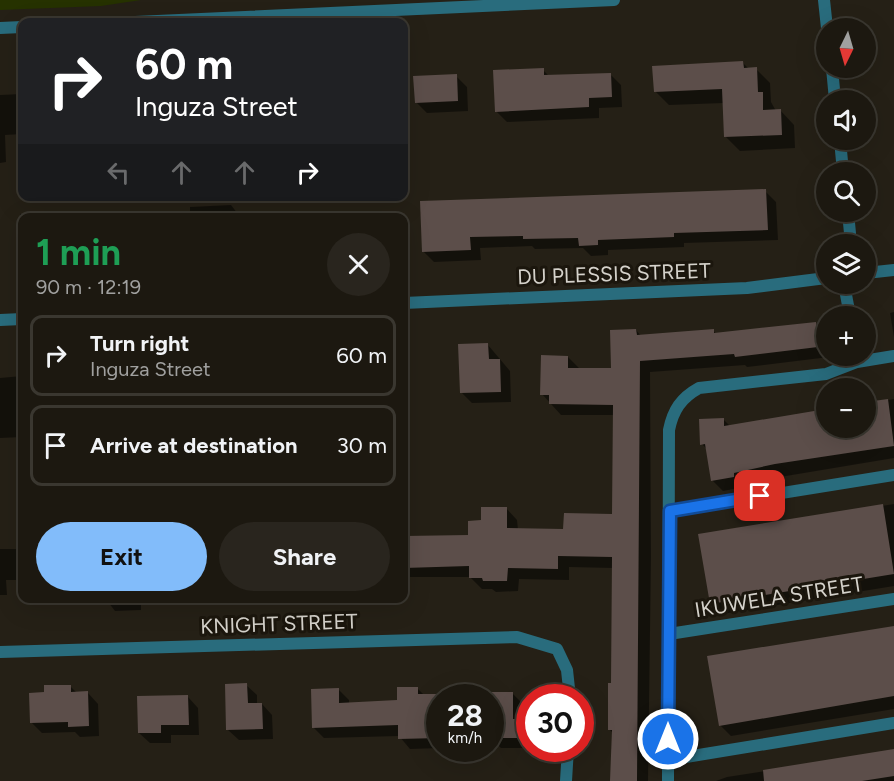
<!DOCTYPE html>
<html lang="en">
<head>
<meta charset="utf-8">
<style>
  :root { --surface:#1c1810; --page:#29251e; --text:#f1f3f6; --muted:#a0a09f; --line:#3a3730; --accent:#82bcfa }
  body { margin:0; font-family:Figtree,sans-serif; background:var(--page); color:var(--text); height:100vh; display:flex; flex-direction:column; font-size:22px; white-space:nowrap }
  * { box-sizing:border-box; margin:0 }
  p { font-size:20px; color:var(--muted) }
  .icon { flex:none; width:33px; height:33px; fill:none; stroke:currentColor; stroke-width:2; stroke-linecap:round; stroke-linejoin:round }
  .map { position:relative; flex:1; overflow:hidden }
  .panel { position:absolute; left:18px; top:213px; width:390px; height:390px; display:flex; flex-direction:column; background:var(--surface); border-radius:12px; box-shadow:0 6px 24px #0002,0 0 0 2px var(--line) }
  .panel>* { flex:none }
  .banner { position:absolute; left:18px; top:18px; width:390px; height:183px; border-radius:12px; box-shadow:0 6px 24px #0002,0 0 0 2px var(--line); background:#202124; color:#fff; overflow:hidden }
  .needle { width:39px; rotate:185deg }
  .tools { position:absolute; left:816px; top:18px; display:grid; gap:12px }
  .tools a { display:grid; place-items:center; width:60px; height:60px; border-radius:50%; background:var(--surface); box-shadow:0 6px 24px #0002,0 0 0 2px var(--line); font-size:30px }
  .speed { position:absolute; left:426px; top:684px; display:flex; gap:12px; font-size:30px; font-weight:700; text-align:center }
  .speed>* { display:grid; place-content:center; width:78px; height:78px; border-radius:50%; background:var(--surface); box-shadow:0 6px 24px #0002,0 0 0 2px var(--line); line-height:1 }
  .speed small { font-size:15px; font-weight:400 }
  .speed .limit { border:9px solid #d22; background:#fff; color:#111 }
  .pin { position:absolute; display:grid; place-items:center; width:51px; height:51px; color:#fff; margin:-26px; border-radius:12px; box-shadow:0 3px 9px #0006 }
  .me { position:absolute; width:66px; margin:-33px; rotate:0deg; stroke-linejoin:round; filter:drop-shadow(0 0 4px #0008) }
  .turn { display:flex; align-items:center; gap:21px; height:126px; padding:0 18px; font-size:27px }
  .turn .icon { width:78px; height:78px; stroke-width:2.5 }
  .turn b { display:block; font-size:42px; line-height:51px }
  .lanes { display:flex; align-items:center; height:57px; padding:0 18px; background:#0003; justify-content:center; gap:30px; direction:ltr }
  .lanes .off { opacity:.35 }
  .round { display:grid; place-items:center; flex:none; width:63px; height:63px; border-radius:32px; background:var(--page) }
  .summary { display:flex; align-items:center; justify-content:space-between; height:102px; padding:0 18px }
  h1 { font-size:36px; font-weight:700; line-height:45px; color:#1e9e55 }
  .action { display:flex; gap:12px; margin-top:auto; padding:12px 18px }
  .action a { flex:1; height:69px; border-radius:36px; background:var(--accent); color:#111; font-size:24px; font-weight:700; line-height:69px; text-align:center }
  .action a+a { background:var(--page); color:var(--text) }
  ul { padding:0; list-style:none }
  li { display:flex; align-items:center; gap:18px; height:81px; margin:0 12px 9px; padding:0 6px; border:3px solid var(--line); border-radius:12px }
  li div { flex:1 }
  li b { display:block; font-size:22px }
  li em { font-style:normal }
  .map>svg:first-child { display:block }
</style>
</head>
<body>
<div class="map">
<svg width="894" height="781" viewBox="0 0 894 781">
  <rect width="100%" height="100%" fill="#252016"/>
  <path fill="#263200" d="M0,0H141L101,6L0,10Z"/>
  <path fill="#0007" d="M743,63L749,69H756L770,83L771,102L776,111L780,110L794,125L795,148L740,151L726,137L724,103L669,105L655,91Z
    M543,70L550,77L610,74L621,85L622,107L599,108V118L507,122L496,111Z
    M456,76L467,87L468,111L427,113L416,102Z
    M22,94V134L5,135L6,162L0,163V95Z
    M765,191L776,202L778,240L684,243V247L608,250V255L591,256L583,248L535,249L532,246L480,248L481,260L434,262L423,251L421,202Z
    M231,205L241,218H190V207Z
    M75,212L81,218H22V256L20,214Z
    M383,216L384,218H274Z
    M894,312V337L890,313Z
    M815,323L826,335V356L829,357L747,367L745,365L650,372L651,557L648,781H612L613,733L609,729L613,685V568L569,567V580L519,579L518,591L496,592L492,589H482L470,577H404V538L470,536L482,522L506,508L517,520L518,530H565L613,516L614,415H561L542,394L568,357L579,368L613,370L636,330L641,336L713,330L716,334Z
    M488,345L510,371L511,402L472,403L462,393Z
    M22,376V437L0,438V378Z
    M894,399V458L744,483V487L723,491L712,480L708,450L702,444L723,419L730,426L826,410V428H866V404Z
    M894,504V586L722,614L712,603L700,535Z
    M0,549H22V580H6L7,595H0Z
    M105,598H159V601H141V610L115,611Z
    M894,627V709L731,736L720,725Z
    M246,685L257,695V704H262L272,715L273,739L239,740L228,730Z
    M70,686L77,693H88L98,704L99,736L80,737L75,732L42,733L31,722L46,694Z
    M417,688L425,696L450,695L452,698H440V748L410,749L399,736L324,738L314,728L338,689L349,700V704L399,702Z
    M512,693L523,704V721L530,727V748H501L490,738L489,694Z
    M188,697L198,708L199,735H171V743H150L139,733Z
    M894,751V781H716L727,777Z"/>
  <path fill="#5c4e4a" d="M743,61L744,68L757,67L758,92H763V110L781,109L782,135L724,137L722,89L654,92L652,66Z
    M544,68V75L611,73L612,97L589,98V107L495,112L493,70Z
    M457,74L458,101L415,103L413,76Z
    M766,189L768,230L674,233V237L598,240V245L579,246L578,238L523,239V236L470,237L471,250L422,252L420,201Z
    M816,322L818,347L735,357L734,354L640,361L637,781H610L612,730H608V683H611L612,557L558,556V569L508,568L507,581H483L482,578H469V566L404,568V536L468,535V521L481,520V507H507V528L563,529L564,513L612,514L613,405L549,404V395H540L541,355L568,356V368H611L610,330L636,329L637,335L714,329V333Z
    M488,343L489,359H500L501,392L460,393L458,344Z
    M888,399L894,446L775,464L734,473V477L711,481L705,444L700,445L699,419L724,418V426L826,409V428H866V402Z
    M883,504L894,574L710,604L698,534Z
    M894,626V696L719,726L707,656Z
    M247,683L248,703H262L263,729L226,730L225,684Z
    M44,685H71V692L88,691L89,726L68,727V722L30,723L29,693L44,692Z
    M397,687H418V694H440V738L398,739V725L312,728L311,689L339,688V703L397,700Z
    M490,692H513V719H523L524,738H490Z
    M188,695L189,725H161V733H138L137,696Z
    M894,749V776L862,781H764L763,770Z"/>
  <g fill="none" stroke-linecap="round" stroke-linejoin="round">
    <path stroke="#296c7d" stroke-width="12" d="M824,0L827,28
      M135,22L614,0
      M0,28L22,27
      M832,68L835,100
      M840,140L843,172
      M848,212L851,244
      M866,273L894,270
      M844,284L850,316
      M404,303L747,288L826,278
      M0,320L22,319
      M670,511L894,475
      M669,634L894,599
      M0,652L517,637L557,649L567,670L570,698
      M668,760L894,723
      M566,781L568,748
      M668,781L669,430C673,410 681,398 699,388L826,374L857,362L894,356"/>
  </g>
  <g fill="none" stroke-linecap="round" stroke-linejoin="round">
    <defs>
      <path id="route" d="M668,739L670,511L760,496"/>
    </defs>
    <use href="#route" stroke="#114b97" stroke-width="15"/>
    <use href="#route" stroke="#1a73e8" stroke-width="10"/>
  </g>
  <g text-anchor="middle" stroke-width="6" stroke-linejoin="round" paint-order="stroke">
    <g font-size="21" fill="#d5d2cb" stroke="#1b160d">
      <text transform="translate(614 274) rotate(-2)" y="7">DU PLESSIS STREET</text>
      <text transform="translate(779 597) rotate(-9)" y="7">IKUWELA STREET</text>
      <text transform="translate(279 624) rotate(-2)" y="7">KNIGHT STREET</text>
    </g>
  </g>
</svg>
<div class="tools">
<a><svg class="needle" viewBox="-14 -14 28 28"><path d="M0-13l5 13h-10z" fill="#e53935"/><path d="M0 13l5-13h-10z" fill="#a0a09f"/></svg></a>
<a><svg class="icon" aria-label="sound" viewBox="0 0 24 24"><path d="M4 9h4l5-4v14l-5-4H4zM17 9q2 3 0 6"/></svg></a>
<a><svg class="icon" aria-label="search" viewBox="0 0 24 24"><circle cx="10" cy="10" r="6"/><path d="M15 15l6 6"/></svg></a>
<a><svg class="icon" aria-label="layers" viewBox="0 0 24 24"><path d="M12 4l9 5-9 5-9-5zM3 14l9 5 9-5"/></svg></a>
<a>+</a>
<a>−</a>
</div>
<div class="speed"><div>28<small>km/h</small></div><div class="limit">30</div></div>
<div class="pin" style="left:760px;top:496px;background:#d93025"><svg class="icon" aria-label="arrive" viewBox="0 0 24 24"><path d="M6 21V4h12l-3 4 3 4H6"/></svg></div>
<svg class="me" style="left:668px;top:739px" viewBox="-20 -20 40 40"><circle r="17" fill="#1a73e8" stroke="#fff" stroke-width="3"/><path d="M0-11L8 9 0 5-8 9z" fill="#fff"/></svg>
<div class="banner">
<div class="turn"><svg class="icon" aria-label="right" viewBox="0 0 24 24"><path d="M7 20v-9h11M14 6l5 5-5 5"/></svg><div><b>60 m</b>Inguza Street</div></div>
<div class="lanes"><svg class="icon off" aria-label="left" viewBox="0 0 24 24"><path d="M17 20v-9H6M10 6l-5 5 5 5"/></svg><svg class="icon off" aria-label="ahead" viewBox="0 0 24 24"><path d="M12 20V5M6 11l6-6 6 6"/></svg><svg class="icon off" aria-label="ahead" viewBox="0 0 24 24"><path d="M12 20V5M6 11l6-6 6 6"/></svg><svg class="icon" aria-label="right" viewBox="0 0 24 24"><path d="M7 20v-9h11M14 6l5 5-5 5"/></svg></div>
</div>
<section class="panel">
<div class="summary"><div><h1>1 min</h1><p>90 m · 12:19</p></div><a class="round"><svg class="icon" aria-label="close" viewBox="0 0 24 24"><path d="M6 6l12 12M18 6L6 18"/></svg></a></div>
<ul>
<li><svg class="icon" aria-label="right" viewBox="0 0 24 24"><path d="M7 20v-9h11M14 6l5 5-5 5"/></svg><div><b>Turn right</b><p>Inguza Street</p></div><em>60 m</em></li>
<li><svg class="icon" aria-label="arrive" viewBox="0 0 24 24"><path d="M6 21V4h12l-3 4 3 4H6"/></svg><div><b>Arrive at destination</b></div><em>30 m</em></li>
</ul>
<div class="action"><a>Exit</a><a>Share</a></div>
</section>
</div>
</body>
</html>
